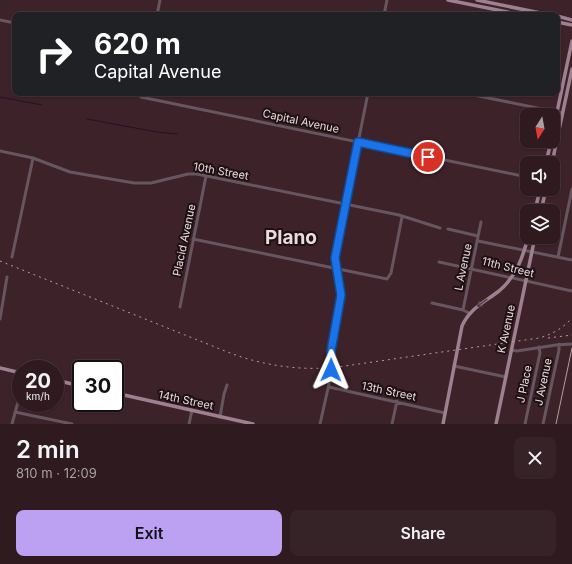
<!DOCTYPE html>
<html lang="en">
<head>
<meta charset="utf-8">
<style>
  :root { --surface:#2e1a1f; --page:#362328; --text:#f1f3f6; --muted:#a7a1a4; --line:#49383d; --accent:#bca0f2 }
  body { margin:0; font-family:Inter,sans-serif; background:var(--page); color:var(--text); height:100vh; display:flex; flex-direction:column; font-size:15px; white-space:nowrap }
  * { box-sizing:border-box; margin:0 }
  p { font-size:13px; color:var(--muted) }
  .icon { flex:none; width:22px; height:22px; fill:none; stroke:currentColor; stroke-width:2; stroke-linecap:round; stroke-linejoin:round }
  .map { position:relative; height:424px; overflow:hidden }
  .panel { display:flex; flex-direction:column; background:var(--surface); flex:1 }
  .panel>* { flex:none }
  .banner { position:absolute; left:12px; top:12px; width:548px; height:84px; border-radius:8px; box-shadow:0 1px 3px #0004,0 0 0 1px var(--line); background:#202124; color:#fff; overflow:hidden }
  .needle { width:26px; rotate:191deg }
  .buttons { position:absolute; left:520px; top:108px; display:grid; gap:8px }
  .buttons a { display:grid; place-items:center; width:40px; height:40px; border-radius:8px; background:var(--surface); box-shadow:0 1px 3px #0004,0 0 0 1px var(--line); font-size:20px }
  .speed { position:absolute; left:12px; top:360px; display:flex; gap:8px; font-size:20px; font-weight:700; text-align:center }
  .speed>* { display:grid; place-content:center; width:52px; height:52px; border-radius:50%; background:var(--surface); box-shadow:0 1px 3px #0004,0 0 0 1px var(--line); line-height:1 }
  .speed small { font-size:10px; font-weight:400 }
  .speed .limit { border:2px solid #111; border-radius:6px; background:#fff; color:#111 }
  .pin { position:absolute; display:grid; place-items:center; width:34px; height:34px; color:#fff; margin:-17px; border:2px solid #fff; border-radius:50%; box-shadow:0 1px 4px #0007 }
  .me { position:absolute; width:44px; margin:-22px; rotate:1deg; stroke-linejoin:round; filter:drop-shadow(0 0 3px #0008) }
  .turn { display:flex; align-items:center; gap:14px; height:84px; padding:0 16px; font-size:18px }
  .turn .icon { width:52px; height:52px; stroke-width:2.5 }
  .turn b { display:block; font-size:28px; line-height:34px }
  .round { display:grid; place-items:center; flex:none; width:42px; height:42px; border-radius:8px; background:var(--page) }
  .overview { display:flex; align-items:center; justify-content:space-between; height:68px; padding:0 16px }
  h1 { font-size:24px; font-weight:600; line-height:30px }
  .action { display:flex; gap:8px; margin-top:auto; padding:8px 16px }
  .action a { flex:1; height:46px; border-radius:8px; background:var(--accent); color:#111; font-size:16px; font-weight:600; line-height:46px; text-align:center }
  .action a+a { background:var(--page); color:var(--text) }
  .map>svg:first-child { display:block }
</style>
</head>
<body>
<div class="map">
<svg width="572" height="424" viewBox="0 0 572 424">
  <rect width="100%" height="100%" fill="#3d2229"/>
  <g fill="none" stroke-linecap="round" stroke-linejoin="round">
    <path stroke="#251028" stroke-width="1" d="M0,97L42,105
      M87,119L157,132L177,134"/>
    <path stroke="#65565f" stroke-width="3" d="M157,15L160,0
      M384,15L387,0
      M0,20L15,23
      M142,93L141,97L527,177
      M464,93L562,113
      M0,151L33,158L70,172L134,183H151L188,174H197L399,215L440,228
      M448,229L478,236
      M193,239L387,279L391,273L402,217
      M478,241L572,260
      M12,257L33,158
      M558,257L572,189
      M439,262L572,291
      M432,303L463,310
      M180,307L206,176
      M469,313L463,310L481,222
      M0,319L7,277
      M511,350L517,351L556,345L572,344
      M454,366L506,377
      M329,387L445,413
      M15,412L72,424
      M220,417L224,394L227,385
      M12,424L21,391
      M189,424L192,410
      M320,424L329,384L331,351L341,295L335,258L368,93
      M392,424L397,401
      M525,424L540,353L539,347
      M543,424L559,350V344"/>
    <path stroke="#9e8091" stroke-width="3.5" d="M448,0L522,15
      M477,0L550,15
      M557,16L572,20
      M557,22L572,25
      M553,131L572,41
      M546,163L551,141
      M552,163L572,69
      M535,211L540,189
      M541,211L546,189
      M0,368L21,373
      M55,380L81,386
      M115,393L253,424
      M443,424L462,326C470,308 485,302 499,291C516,277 523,257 528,237
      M496,424L535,237"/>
    <path stroke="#b49ea3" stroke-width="1" d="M556,424L572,348"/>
    <path stroke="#b49ea3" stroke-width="1" stroke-dasharray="2 4" stroke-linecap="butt" d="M0,261L230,353C265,366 301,371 338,367L539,338C553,334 563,328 572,318
      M548,338L572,335"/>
  </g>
  <defs><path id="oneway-shaft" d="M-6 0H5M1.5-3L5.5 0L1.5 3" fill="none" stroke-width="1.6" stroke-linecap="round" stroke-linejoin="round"/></defs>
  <use stroke="#56424c" href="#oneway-shaft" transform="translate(482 303) rotate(144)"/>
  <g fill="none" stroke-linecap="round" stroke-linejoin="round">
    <defs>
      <path id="route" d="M331,370V351L341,295L335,258L358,142L428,157"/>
    </defs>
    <use href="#route" stroke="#114b97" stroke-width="10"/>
    <use href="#route" stroke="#1a73e8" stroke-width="7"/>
  </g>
  <g text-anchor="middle" stroke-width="4" stroke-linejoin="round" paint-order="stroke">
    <g font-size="11" fill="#eddade" stroke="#1c1013">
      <text transform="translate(301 121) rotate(12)" y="4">Capital Avenue</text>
      <text transform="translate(221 171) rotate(10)" y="4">10th Street</text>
      <text transform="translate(184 240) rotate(-78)" y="4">Placid Avenue</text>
      <text transform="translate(463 267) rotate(-78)" y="4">L Avenue</text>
      <text transform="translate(508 267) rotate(14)" y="4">11th Street</text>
      <text transform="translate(506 329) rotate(-78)" y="4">K Avenue</text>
      <text transform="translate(543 382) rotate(-78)" y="4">J Avenue</text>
      <text transform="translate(524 384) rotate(-78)" y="4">J Place</text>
      <text transform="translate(389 391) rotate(12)" y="4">13th Street</text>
      <text transform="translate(186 400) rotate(12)" y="4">14th Street</text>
    </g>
    <g font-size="19" font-weight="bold" fill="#eddade" stroke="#1c1013">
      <text x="291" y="244">Plano</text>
    </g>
  </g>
</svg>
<div class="buttons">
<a><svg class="needle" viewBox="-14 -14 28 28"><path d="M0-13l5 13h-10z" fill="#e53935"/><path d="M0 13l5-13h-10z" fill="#a7a1a4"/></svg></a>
<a><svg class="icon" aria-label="sound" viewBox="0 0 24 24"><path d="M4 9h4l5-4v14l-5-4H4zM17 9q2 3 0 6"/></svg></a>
<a><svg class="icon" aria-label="layers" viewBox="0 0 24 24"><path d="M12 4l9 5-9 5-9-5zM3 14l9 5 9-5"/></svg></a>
</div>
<div class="speed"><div>20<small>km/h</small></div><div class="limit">30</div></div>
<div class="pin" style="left:428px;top:157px;background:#d93025"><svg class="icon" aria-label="arrive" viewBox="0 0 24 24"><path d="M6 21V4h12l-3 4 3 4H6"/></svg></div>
<svg class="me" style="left:331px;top:370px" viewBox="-20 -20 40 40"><path d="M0-17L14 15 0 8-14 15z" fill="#1a73e8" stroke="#fff" stroke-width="4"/></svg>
<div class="banner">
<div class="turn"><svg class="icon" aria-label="right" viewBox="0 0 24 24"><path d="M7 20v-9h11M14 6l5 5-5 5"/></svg><div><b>620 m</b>Capital Avenue</div></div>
</div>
</div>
<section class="panel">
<div class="overview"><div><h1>2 min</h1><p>810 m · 12:09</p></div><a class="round"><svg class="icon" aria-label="close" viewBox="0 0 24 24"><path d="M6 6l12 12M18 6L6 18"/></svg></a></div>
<div class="action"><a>Exit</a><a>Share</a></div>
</section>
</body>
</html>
